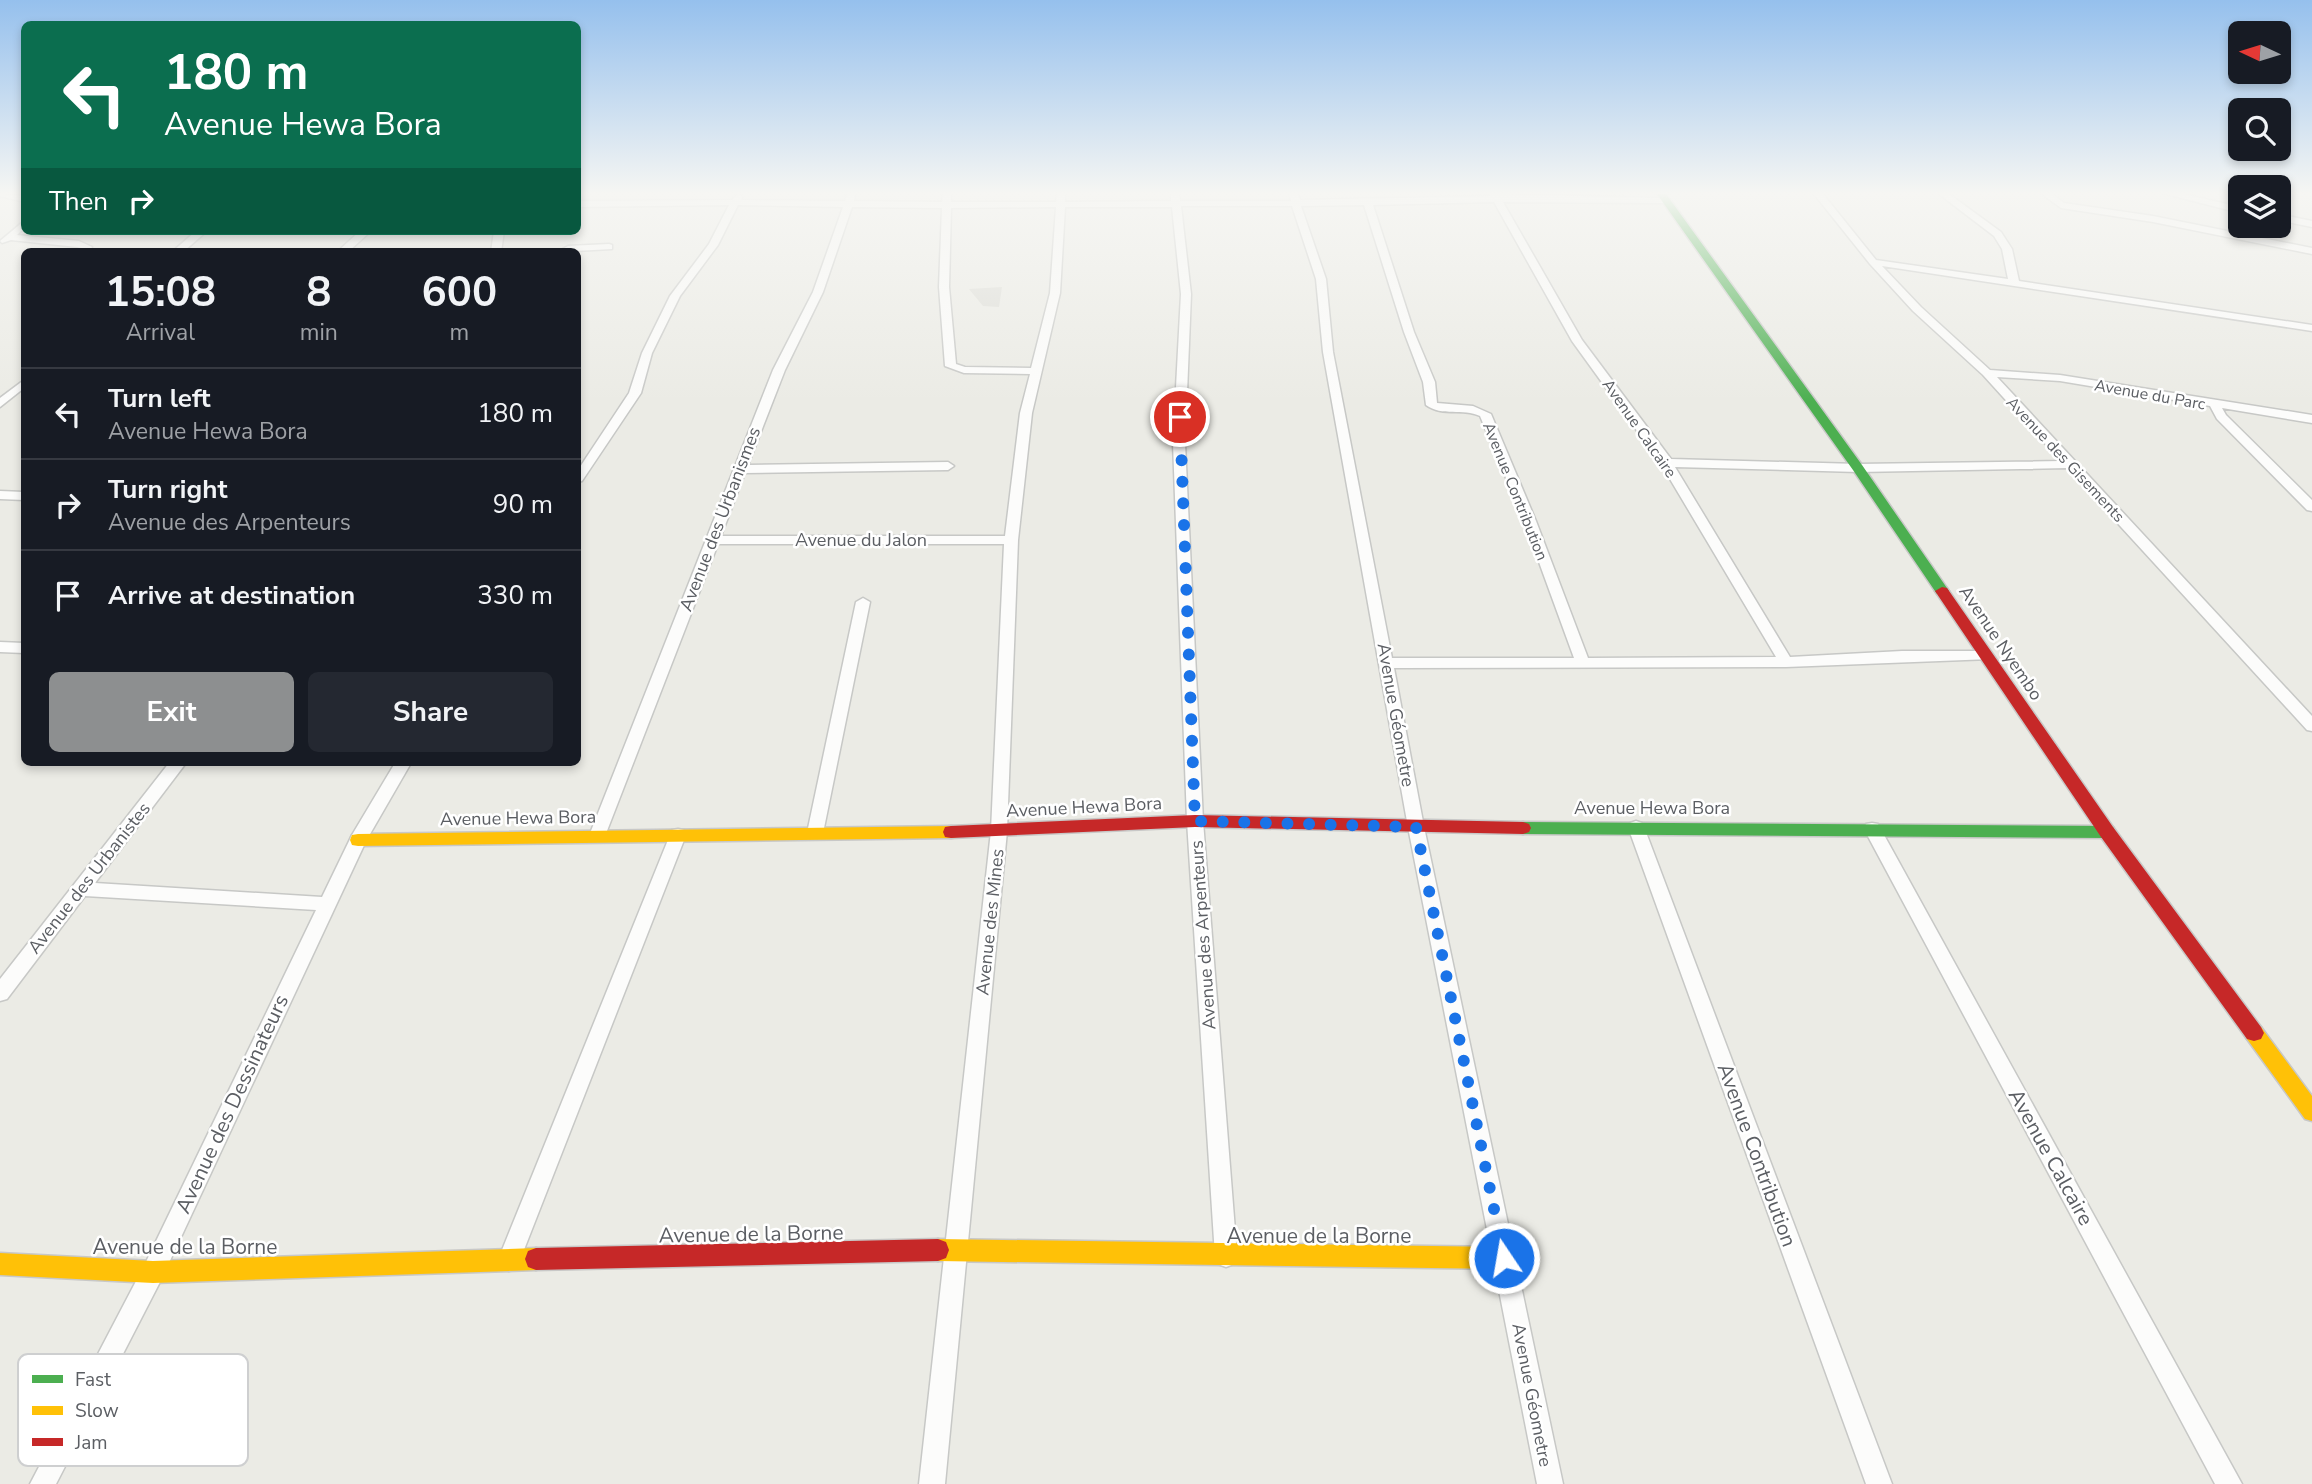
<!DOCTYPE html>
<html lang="en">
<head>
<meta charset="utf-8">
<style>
  :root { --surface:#171b24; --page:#242831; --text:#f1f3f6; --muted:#9ea1a6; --line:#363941; --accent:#8d8f90 }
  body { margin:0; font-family:"Nunito Sans",sans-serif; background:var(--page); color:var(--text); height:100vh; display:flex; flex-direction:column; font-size:26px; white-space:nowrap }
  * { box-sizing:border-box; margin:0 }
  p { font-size:23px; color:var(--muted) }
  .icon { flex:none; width:38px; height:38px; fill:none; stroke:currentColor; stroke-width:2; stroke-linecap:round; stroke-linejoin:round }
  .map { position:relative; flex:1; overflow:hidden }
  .drawer { position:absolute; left:21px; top:248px; width:560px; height:518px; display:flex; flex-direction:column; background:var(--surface); border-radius:10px; box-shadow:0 4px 10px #0003 }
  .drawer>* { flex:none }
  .top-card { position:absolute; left:21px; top:21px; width:560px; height:214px; border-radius:10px; box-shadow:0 4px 10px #0003; background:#0b6e4f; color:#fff; overflow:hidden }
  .needle { width:46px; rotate:274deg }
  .tools { position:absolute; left:2228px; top:21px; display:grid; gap:14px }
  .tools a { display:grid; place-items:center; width:63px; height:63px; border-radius:10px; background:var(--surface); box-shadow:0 4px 10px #0003; font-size:35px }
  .pin { position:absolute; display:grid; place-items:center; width:60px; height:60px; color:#fff; margin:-30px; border:4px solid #fff; border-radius:50%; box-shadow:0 2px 7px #0007 }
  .me { position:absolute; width:77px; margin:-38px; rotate:348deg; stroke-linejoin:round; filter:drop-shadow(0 0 5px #0008) }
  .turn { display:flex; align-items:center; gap:24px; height:147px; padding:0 28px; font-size:32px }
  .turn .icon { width:91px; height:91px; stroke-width:2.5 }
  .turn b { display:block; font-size:49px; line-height:60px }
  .then { display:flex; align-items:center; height:66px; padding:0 28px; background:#0003; gap:14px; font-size:26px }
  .eta { display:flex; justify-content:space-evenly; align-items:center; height:119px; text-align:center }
  .eta b { font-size:42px; font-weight:700; line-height:49px }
  .button { display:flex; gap:14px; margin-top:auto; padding:14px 28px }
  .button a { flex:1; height:80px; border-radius:10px; background:var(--accent); color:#fff; font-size:28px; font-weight:700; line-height:80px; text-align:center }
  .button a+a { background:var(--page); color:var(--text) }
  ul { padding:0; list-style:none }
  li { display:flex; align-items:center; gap:21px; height:91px; padding:0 28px; border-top:2px solid var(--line) }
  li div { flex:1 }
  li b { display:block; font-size:26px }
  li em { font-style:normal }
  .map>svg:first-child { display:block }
</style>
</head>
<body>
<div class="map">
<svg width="2312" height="1484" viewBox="0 0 2312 1484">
  <rect width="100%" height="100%" fill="#ebebe5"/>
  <path fill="#dcdcd6" d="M1002,287L999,307L983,306L969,289Z"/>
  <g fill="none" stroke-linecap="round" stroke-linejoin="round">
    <defs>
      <path id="street" d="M0,194L24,196V202L0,196Z
        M738,194L742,197L741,200L845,201L847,194H855L854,201L942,202L943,194H951V202H1056L1057,194H1065V202L1171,201V194H1179L1180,201H1291L1289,194H1298L1300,200L1491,196L1490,194L1665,198L1669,201L1668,203L1503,202L1582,340L1671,459L1858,464L2061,461L1983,375L1913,311L1870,264L1814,194H1823L1876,260L2008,279L2002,249L1994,236L1939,194H1949L2001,232L2012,249L2019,281L2312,325V331L1882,266L1921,307L1990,370L2060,375L2312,415V423L2222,408L2226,415L2312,500V511L2307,510L2217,419L2210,406L2060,381L1997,377L2312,716V731L2307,730L2067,468L1858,472L1675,467L1790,657L1902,651H1986L1991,653L1993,656L1991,659L1786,667L1394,668L1424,827L1563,1484H1537L1408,827L1323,352L1316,279L1292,206H1181L1191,294L1185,443L1203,821L1237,1256L1234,1264L1226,1267L1218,1264L1215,1256L1187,821L1173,443L1181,294L1172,207H1065L1060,293L1032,413L1018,540L1007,831L945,1484H919L991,831L1004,544H718L605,836L603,841H591L589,836L773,370L813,292L843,207L738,205L718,245L680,296L652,353L641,393L582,481L578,482V470L629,393L642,353L670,296L709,244L729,205L578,207V201L732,200ZM1494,202L1572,341L1661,464L1776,657L1588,658L1536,521L1491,414L1473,406L1437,403L1435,382L1414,332L1373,205ZM1364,205L1404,332L1423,382L1426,405C1442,417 1463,408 1480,416L1524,521L1574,658H1392L1333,352L1326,279L1301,206ZM852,207L942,208L939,287L945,366L964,373L1030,374L1020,413L1005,536H721L745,473L948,470L954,466L948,462L748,465L785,370L823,292ZM1056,207L1050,293L1031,368L965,367L956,364L949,287L951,208Z
        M2042,194H2052L2064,203L2153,216L2312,248V254L2153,222L2061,208Z
        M2166,194H2183L2240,207V213Z
        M2278,214L2312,221V227L2278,220Z
        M24,221V228L17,235L79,241L92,247L89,252H79L81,248L77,247L11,240L2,243L0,241Z
        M196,231H207L183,252H172Z
        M360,231H371L348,252H337Z
        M494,231H504L501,252H491Z
        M609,244L612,245V249L557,252L568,246Z
        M24,380V388L0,407V398Z
        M0,491L24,492V500L0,499Z
        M863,598L870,602L823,833L821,838H809L807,833L856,602Z
        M0,642L24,643V653L0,652Z
        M169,763H186L95,883L322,897L352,835L395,763H411L366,841L161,1280L56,1484H30L145,1264L316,910L85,896L7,999L0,1001V979Z
        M1636,821L1642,823L1644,827L1892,1484H1866L1628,827L1630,823Z
        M1872,823L1878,824L2242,1484H2215L1864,829L1866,824Z
        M678,829L684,830L686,835L520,1260L517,1268L509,1271L501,1268L498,1260L670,835L672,830Z"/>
      <path id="fast" d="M1657,194H1666L1862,465L1949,591L1947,594H1937L1853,470Z
        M1523,822L2107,826L2113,827L2115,832L2113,837L2107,838L1523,834L1517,832L1515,828L1517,824Z"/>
      <path id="slow" d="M951,826L957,827L959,832L957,837L951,838L358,846L352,845L350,840L352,835L358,834Z
        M2254,1025L2261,1027L2312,1096V1121L2305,1119L2247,1039L2244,1033L2247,1027Z
        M938,1239L1504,1247L1512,1250L1515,1258L1512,1266L1504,1269L938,1261L930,1258L927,1250L930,1242Z
        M536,1248L544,1251L547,1259L544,1267L536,1270L153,1283L0,1275V1253L153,1261Z"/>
      <path id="jam" d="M1942,587L1947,588L2113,827L2261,1027L2264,1033L2261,1039L2254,1041L2247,1039L2101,837L1935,591Z
        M1195,815L1523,822L1529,824L1531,828L1529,832L1523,834L1195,827L951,838L945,837L943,832L945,827L951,826Z
        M938,1239L946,1242L949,1250L946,1258L938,1261L536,1270L528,1267L525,1259L528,1251L536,1248Z"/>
    </defs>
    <use href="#street" stroke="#c7c8c6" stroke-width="3"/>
    <use href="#fast" stroke="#c8c8c7" stroke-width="3"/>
    <use href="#slow" stroke="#c8c8c7" stroke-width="3"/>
    <use href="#jam" stroke="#c8c8c7" stroke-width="3"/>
    <use href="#street" fill="#fcfcfb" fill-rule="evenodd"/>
    <use href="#fast" fill="#4caf50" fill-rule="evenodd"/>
    <use href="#slow" fill="#ffc107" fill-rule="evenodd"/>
    <use href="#jam" fill="#c62828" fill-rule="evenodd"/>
  </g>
  <linearGradient id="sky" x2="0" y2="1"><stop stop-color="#95c0ed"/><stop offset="0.48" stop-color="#f6f6f3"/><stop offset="1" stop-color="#f6f6f3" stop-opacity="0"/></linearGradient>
  <rect width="2312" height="402" fill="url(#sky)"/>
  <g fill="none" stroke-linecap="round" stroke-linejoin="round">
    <path stroke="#1a73e8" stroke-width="12" stroke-dasharray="0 21.6" d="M1180,417L1195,821L1416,827L1504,1258"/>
  </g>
  <g text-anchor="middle" stroke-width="5" stroke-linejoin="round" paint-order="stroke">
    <g font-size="16" fill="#5b5e63" stroke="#fff">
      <text transform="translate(2150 394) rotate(10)" y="6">Avenue du Parc</text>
      <text transform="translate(1640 428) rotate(55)" y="6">Avenue Calcaire</text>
      <text transform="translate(2066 459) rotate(47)" y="6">Avenue des Gisements</text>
      <text transform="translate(1516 491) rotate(68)" y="6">Avenue Contribution</text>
    </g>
    <g font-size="18" fill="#5b5e63" stroke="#fff">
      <text transform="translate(720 519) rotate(-69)" y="6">Avenue des Urbanismes</text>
      <text x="861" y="546">Avenue du Jalon</text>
      <text transform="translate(2001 643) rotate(56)" y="6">Avenue Nyembo</text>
      <text transform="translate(1396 715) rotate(80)" y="6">Avenue Géometre</text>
      <text transform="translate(1084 807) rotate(-3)" y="6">Avenue Hewa Bora</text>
      <text x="1652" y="814">Avenue Hewa Bora</text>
      <text transform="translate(518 818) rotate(-1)" y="6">Avenue Hewa Bora</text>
      <text transform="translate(89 878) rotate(-52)" y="6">Avenue des Urbanistes</text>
      <text transform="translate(990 922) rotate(-84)" y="6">Avenue des Mines</text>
      <text transform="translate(1203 935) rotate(-94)" y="6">Avenue des Arpenteurs</text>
      <text transform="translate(1532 1395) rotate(79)" y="6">Avenue Géometre</text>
    </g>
    <g font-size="21" fill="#5b5e63" stroke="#fff">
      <text transform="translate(232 1104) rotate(-65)" y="7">Avenue des Dessinateurs</text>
      <text transform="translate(1757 1155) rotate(70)" y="7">Avenue Contribution</text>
      <text transform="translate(2051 1157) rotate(61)" y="7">Avenue Calcaire</text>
      <text transform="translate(751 1234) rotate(-1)" y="7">Avenue de la Borne</text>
      <text x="1319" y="1243">Avenue de la Borne</text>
      <text x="185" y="1254">Avenue de la Borne</text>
    </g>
  </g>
  <rect x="18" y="1354" width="230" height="112" rx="10" fill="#fff" stroke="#cecfd0" stroke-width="2"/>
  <rect x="32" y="1375" width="31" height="8" fill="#4caf50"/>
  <rect x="32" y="1406" width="31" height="9" fill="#ffc107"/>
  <rect x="32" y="1438" width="31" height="8" fill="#c62828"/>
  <g font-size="19" fill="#5b5e63">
    <text x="75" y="1386">Fast</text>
    <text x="75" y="1417">Slow</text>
    <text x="75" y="1449">Jam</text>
  </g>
</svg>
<div class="tools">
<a><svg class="needle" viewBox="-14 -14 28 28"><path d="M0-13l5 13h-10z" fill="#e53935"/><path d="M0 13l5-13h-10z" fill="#9ea1a6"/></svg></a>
<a><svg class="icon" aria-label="search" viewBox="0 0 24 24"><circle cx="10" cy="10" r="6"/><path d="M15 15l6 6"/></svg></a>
<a><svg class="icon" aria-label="layers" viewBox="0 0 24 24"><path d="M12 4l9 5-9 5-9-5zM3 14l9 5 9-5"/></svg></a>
</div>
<div class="pin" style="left:1180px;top:417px;background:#d93025"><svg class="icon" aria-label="arrive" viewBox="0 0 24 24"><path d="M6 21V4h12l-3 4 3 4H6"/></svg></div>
<svg class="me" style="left:1504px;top:1258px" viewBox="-20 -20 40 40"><circle r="17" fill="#1a73e8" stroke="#fff" stroke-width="3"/><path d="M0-11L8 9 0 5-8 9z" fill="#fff"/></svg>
<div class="top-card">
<div class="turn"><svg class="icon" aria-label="left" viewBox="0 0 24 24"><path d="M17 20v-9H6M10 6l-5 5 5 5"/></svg><div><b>180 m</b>Avenue Hewa Bora</div></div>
<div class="then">Then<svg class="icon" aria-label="right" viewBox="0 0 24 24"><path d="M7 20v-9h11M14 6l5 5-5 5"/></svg></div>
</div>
<section class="drawer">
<div class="eta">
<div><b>15:08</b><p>Arrival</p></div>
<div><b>8</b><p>min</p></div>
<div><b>600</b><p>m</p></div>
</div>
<ul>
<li><svg class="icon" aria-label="left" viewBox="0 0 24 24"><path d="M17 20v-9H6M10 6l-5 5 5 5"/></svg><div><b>Turn left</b><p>Avenue Hewa Bora</p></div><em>180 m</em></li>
<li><svg class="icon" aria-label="right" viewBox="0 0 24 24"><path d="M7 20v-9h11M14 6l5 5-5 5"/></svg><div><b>Turn right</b><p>Avenue des Arpenteurs</p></div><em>90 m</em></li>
<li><svg class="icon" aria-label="arrive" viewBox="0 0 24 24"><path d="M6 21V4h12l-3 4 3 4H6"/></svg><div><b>Arrive at destination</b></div><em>330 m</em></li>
</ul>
<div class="button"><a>Exit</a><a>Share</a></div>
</section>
</div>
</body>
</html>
